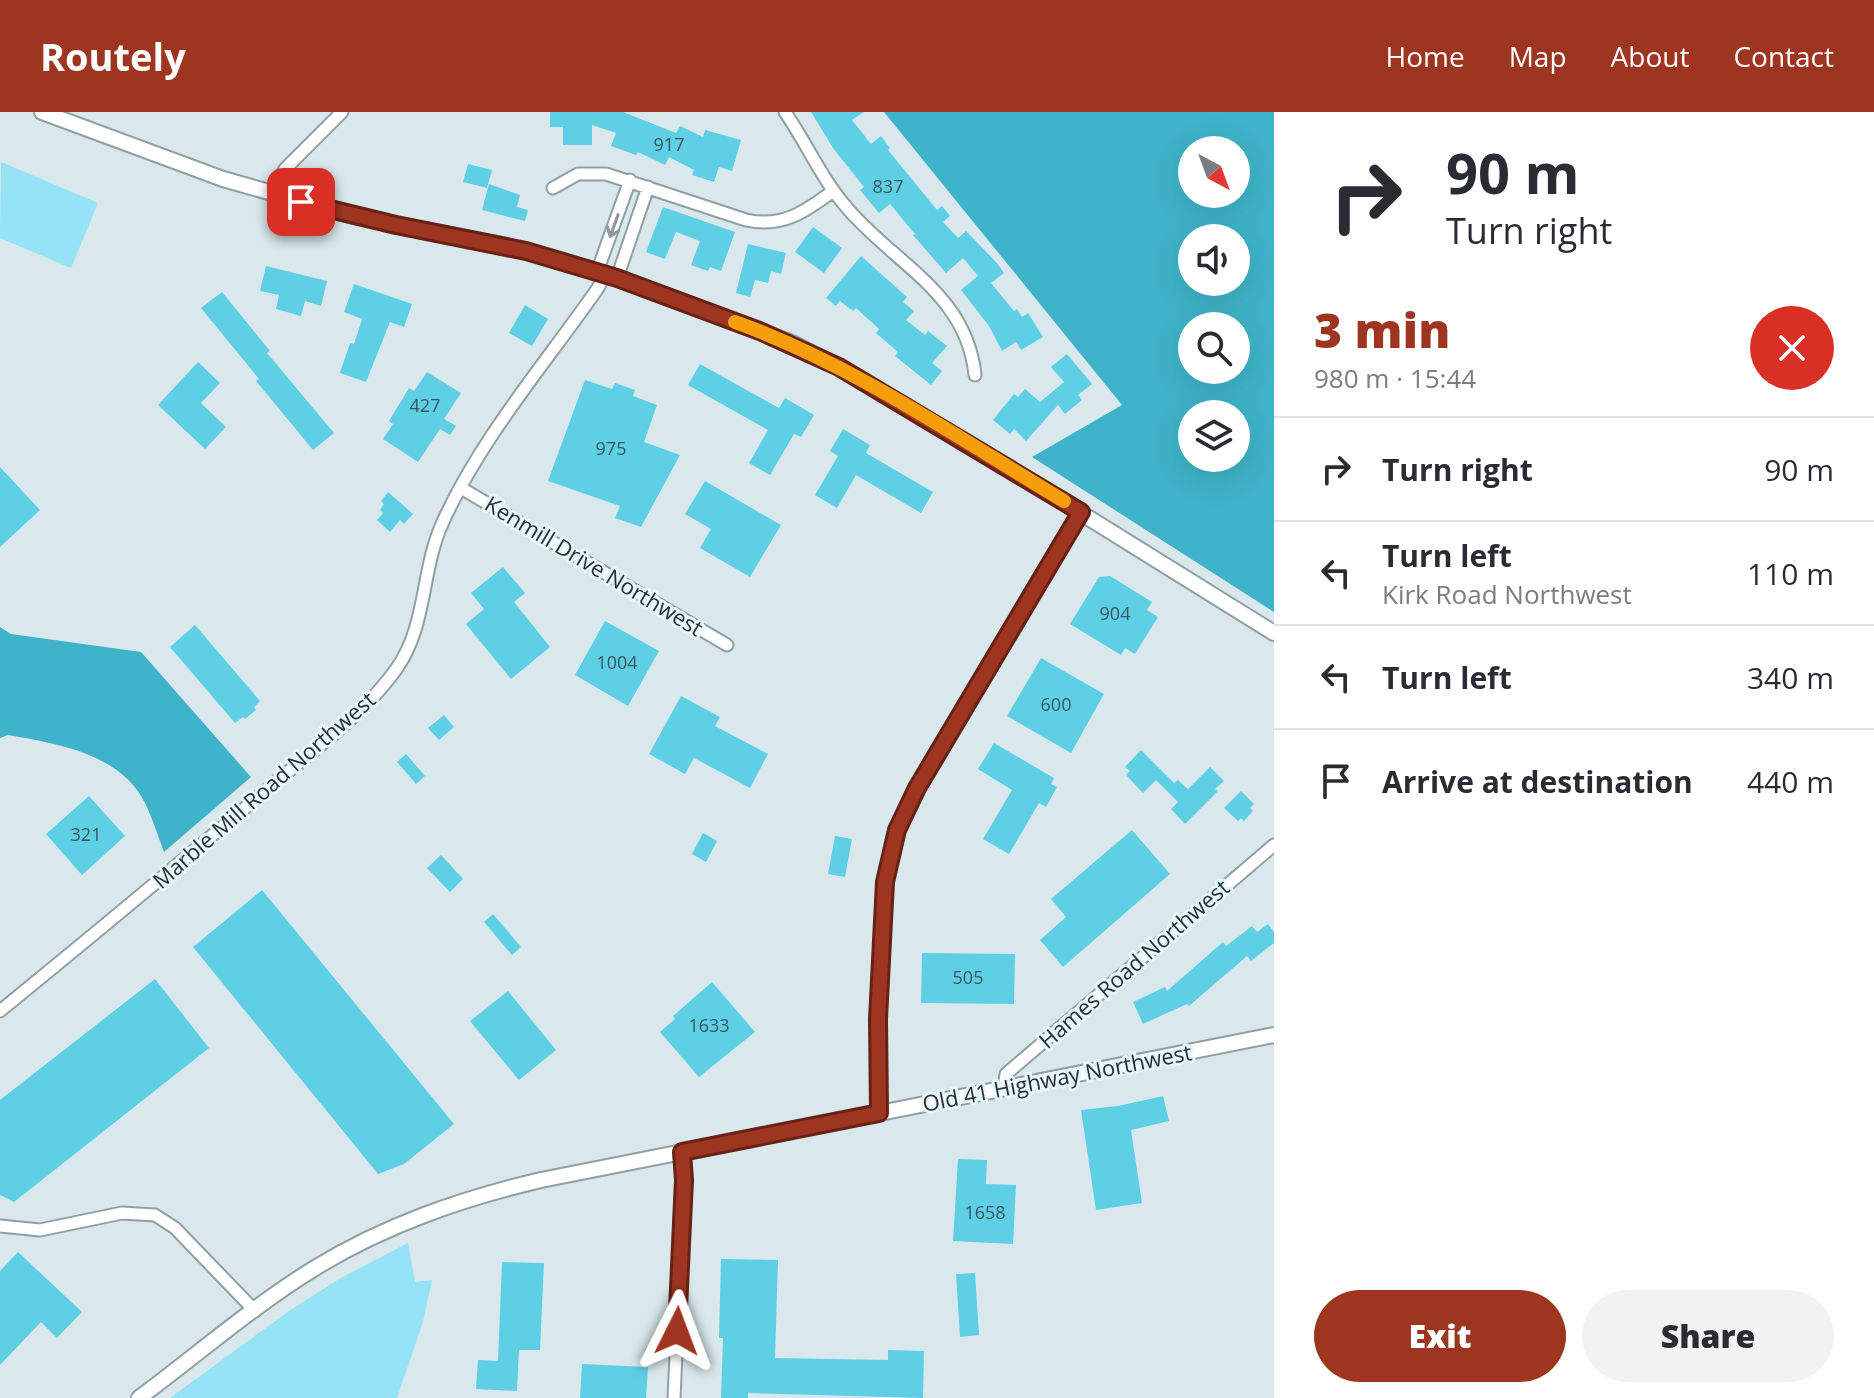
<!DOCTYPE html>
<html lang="en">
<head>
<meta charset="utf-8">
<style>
  :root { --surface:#fff; --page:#f2f2f3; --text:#2b2b33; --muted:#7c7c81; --line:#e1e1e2; --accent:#9e3520 }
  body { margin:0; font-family:"Open Sans",sans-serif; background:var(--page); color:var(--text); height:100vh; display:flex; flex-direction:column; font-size:30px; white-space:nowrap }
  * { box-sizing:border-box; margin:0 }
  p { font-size:26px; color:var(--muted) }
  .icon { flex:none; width:44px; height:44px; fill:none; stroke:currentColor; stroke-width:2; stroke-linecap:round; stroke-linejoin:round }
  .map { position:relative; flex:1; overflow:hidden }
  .details { display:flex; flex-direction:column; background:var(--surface); width:600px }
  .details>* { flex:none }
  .banner { background:#fff; color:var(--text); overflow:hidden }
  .needle { width:52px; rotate:139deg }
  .tools { position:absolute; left:1178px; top:24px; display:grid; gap:16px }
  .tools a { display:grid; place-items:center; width:72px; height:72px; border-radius:50%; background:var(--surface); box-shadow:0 8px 32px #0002; font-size:40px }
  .pin { position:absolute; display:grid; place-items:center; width:68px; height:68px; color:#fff; margin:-34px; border-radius:16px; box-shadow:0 4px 12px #0006 }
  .me { position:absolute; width:88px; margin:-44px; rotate:3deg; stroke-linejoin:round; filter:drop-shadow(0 0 6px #0008) }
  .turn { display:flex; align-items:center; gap:28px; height:168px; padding:0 40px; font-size:36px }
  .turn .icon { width:104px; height:104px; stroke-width:2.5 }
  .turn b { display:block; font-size:56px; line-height:68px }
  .round { display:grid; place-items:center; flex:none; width:84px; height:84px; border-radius:42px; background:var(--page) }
  .summary { display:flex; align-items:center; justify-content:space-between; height:136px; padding:0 40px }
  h1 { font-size:48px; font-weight:800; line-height:60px; color:var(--accent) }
  .cta { display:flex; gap:16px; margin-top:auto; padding:16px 40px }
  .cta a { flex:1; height:92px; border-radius:48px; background:var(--accent); color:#fff; font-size:32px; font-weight:800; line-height:92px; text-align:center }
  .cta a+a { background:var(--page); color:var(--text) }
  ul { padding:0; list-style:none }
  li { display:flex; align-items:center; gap:24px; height:104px; padding:0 40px; border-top:2px solid var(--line) }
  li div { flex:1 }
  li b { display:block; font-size:30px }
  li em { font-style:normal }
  header { display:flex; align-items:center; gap:48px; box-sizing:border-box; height:112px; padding:0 40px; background:var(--accent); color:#fff }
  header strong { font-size:38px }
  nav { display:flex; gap:44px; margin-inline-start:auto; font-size:28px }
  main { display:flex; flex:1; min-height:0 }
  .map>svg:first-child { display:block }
</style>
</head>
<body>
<header>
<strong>Routely</strong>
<nav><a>Home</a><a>Map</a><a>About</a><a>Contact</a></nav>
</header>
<main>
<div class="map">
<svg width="1274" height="1286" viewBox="0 0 1274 1286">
  <rect width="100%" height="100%" fill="#d9e8ec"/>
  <path fill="#95e3f4" d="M1,50L98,91L71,156L0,126Z
    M408,1131L415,1170L432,1168L423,1210L397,1286H170L289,1199L339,1167Z"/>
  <path fill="#3fb3c9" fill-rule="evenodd" d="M884,0H1274V500L1032,345L1122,293ZM1192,38H1236V82H1192ZM1192,126H1236V170H1192ZM1192,214H1236V258H1192ZM1192,302H1236V346H1192Z
    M0,515L11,522L141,540L251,665L164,740C158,724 153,708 146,693C122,642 59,632 8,623L0,626Z"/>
  <path fill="#5fcfe6" d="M550,0H623L676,21L680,14L703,25L705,18L741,28L732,59L719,55L714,70L692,63L694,58L669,45L665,53L638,40L636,43L611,34L616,21L592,13V33H563V15H550Z
    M811,0H864L852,8L871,32L881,24L890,36L888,38L937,98L942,94L950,104L943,110L958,126L966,119L996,150L1004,161L991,171L1014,199L1017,197L1022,205L1028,201L1043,225L1021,238L1016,230L1002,239L989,214L961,178L978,164L963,146L946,161L913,123L915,122L890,92L879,101L860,78L864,75L833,36Z
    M468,52L492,58L487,76L463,70Z
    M489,72L520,83L517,95L528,98L525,109L482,98Z
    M663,95L735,120L721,159L710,155L708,159L691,153L700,129L676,120L665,147L646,140Z
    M813,115L842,136L824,161L795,140Z
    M748,132L786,141L781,162L771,159L768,171L755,168L750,185L736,181Z
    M861,144L907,185L903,190L914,199L906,208L925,223L928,219L947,234L932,251L942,259L931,273L895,244L898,240L876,221L879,217L856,196L853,199L840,189L836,194L826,186Z
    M266,154L327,169L321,194L305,189L301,204L276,197L279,183L260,179Z
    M354,172L412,192L404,215L390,210L366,270L340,261L350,231L354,232L362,207L344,200Z
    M222,180L270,239L267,241L334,321L313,338L256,269L259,267L201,196Z
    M525,193L548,207L532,234L509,221Z
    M1067,242L1092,272L1078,283L1082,288L1065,302L1058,293L1026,329L1014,317L1010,322L993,308L1014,282L1018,285L1025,277L1040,290L1064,270L1051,255Z
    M198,250L220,271L201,291L226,315L205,337L158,293Z
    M700,252L779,296L785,286L814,303L801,325L794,322L770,363L749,351L768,318L688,273Z
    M427,260L461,281L444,307L456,314L450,323L440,317L418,350L383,327L393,312L389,309L409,276L414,279Z
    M585,268L612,277L615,271L635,278L633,284L657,293L644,330L680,343L641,415L615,406L620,394L548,369Z
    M843,317L870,333L866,341L933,380L921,401L856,363L837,396L815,383L838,344L830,339Z
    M0,355L40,398L0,435Z
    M705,369L781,413L750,465L700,436L711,417L685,402Z
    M388,380L413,402L404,412L400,408L390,420L377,408L383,401L380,398L384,392L381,389Z
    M503,455L525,481L514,490L550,535L511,567L466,512L484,497L471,481Z
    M1110,464L1152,490L1147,498L1158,505L1135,542L1125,536L1121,543L1070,512L1099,465Z
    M605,509L659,539L628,594L575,563Z
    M195,513L260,589L254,595L256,598L245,607L243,605L235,611L170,535Z
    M1041,546L1104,582L1071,641L1007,604Z
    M681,584L720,605L715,614L768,642L750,676L694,646L685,662L649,642Z
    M444,603L454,615L439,628L428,616Z
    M994,631L1054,666L1051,672L1057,675L1046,695L1039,691L1009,742L983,727L1012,678L978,657Z
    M1141,638L1174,671L1178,668L1188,677L1210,655L1224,669L1215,677L1218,679L1185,712L1171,697L1178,690L1156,668L1143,681L1126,663L1130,659L1125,655Z
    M406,642L425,664L416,672L397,650Z
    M1241,679L1254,692L1250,696L1253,699L1244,709L1241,706L1238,709L1224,696Z
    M89,684L125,724L82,763L46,722Z
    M1132,718L1170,762L1063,855L1040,828L1066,805L1051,787Z
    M703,721L717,729L706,750L692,742Z
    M835,724L852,727L845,765L828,762Z
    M441,743L463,767L450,780L427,756Z
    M262,778L454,1012L404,1052L378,1062L193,835Z
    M493,802L521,835L512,843L484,810Z
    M1268,812L1274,820V831L1251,849L1247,844L1189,894L1187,892L1143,912L1133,890L1165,875L1167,879L1223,830L1226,834L1252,814L1257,820Z
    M922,841L1015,842L1014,892L921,891Z
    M155,867L209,936L14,1090L0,1083V988Z
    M712,870L755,920L699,965L660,920L675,907L673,904Z
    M508,879L556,938L519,968L470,909Z
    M1163,984L1169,1009L1131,1018L1142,1091L1096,1098L1081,998L1118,994Z
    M958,1047L987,1048L986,1072L1016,1073L1013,1132L953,1129Z
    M18,1140L82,1200L57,1226L41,1210L0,1253V1159Z
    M721,1147L778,1148L775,1246L888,1248V1238L924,1239L923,1286L748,1281V1286H721L723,1226H719Z
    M502,1150L544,1151L540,1238H519L517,1279L476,1277L478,1248L498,1249Z
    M975,1161L979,1223L960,1225L956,1162Z
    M582,1252L648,1255L646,1286H580Z"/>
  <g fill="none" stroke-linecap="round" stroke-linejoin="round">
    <defs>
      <path id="minor" d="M785,0C807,32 822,68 848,97C895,152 967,182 975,263
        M553,76L578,62H606L746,108C782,116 805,100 833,79
        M272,81L285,57L342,0
        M597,160L630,68
        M617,166L648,75
        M461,376L727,533
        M0,899C91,825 181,750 270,675C313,638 364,603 397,556C427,513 421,459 442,412C480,327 545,252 598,176L605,162
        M1004,976L1006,962L1274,733
        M879,1001L878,907L885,770L897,718L917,676L1081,400
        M0,1114L40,1118L122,1101L155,1103L175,1116L255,1199
        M674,1286L684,1068L682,1040"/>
      <path id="tertiary" d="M42,0L223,67L353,104L502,133L551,146L617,166L792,231L839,255L973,334L1274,521
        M139,1286C197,1243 253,1194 315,1156C385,1113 461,1087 541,1068L1274,923"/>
    </defs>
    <use href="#minor" stroke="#909fa2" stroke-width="15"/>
    <use href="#tertiary" stroke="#909fa2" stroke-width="18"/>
    <use href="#minor" stroke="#fff" stroke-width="11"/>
    <use href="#tertiary" stroke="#fff" stroke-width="14"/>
  </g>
  <defs><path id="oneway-shaft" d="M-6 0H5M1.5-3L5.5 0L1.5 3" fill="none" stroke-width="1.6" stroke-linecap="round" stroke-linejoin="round" transform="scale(2)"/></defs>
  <use stroke="#949898" href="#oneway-shaft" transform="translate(614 114) rotate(110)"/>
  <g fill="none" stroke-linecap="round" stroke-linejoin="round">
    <defs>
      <path id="route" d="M301,90L396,113L526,139L617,166L762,220L839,255L1081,400L917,676L897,718L885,770L878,907L879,1001L682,1040L684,1068L677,1219"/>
    </defs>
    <use href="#route" stroke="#672215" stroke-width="20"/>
    <use href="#route" stroke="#9e3520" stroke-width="14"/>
    <path stroke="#f59e0b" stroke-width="14" d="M735,210C852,252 957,325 1064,389"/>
  </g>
  <g text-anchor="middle" stroke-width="6" stroke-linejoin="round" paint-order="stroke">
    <g font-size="18" fill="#37585f">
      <text x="669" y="39">917</text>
      <text x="888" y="81">837</text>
      <text x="425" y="300">427</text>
      <text x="611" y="343">975</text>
      <text x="1115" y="508">904</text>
      <text x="617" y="557">1004</text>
      <text x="1056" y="599">600</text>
      <text x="86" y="729">321</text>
      <text x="968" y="872">505</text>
      <text x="709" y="920">1633</text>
      <text x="985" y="1107">1658</text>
    </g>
    <g font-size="22" fill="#2a3032" stroke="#e6f6f9">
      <text transform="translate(594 454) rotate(31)" y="8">Kenmill Drive Northwest</text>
      <text transform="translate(264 678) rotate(-41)" y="8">Marble Mill Road Northwest</text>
      <text transform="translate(1134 852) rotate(-41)" y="8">Hames Road Northwest</text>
      <text transform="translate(1057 966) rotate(-11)" y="8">Old 41 Highway Northwest</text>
    </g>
  </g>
</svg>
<div class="tools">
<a><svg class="needle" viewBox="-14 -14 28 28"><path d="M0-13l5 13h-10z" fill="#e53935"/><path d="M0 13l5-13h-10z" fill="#7c7c81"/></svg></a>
<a><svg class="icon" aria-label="sound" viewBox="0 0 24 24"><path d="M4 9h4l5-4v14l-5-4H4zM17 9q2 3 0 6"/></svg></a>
<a><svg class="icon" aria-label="search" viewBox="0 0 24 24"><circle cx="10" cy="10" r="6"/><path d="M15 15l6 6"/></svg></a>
<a><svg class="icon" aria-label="layers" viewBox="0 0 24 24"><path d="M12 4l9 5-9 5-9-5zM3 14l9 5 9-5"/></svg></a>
</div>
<div class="pin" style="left:301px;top:90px;background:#d93025"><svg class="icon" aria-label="arrive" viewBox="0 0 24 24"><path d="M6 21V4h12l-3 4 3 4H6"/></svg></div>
<svg class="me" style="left:677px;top:1219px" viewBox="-20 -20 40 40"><path d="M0-17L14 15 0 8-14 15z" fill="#9e3520" stroke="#fff" stroke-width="4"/></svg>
</div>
<section class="details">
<div class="banner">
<div class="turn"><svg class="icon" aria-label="right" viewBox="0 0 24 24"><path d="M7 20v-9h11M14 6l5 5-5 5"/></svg><div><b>90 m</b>Turn right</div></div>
</div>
<div class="summary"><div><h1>3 min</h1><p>980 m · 15:44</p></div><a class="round" style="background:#d93025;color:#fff"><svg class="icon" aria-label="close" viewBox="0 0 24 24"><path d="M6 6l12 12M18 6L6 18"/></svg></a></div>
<ul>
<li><svg class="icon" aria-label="right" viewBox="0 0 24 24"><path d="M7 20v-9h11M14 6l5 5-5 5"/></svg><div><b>Turn right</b></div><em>90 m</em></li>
<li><svg class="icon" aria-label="left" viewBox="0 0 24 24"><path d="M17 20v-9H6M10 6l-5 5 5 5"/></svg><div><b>Turn left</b><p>Kirk Road Northwest</p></div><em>110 m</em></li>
<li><svg class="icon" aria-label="left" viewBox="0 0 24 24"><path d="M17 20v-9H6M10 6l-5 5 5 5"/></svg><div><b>Turn left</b></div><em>340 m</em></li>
<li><svg class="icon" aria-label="arrive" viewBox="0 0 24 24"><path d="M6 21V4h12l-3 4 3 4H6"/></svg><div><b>Arrive at destination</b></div><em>440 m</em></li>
</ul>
<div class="cta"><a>Exit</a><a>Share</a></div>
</section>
</main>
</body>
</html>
